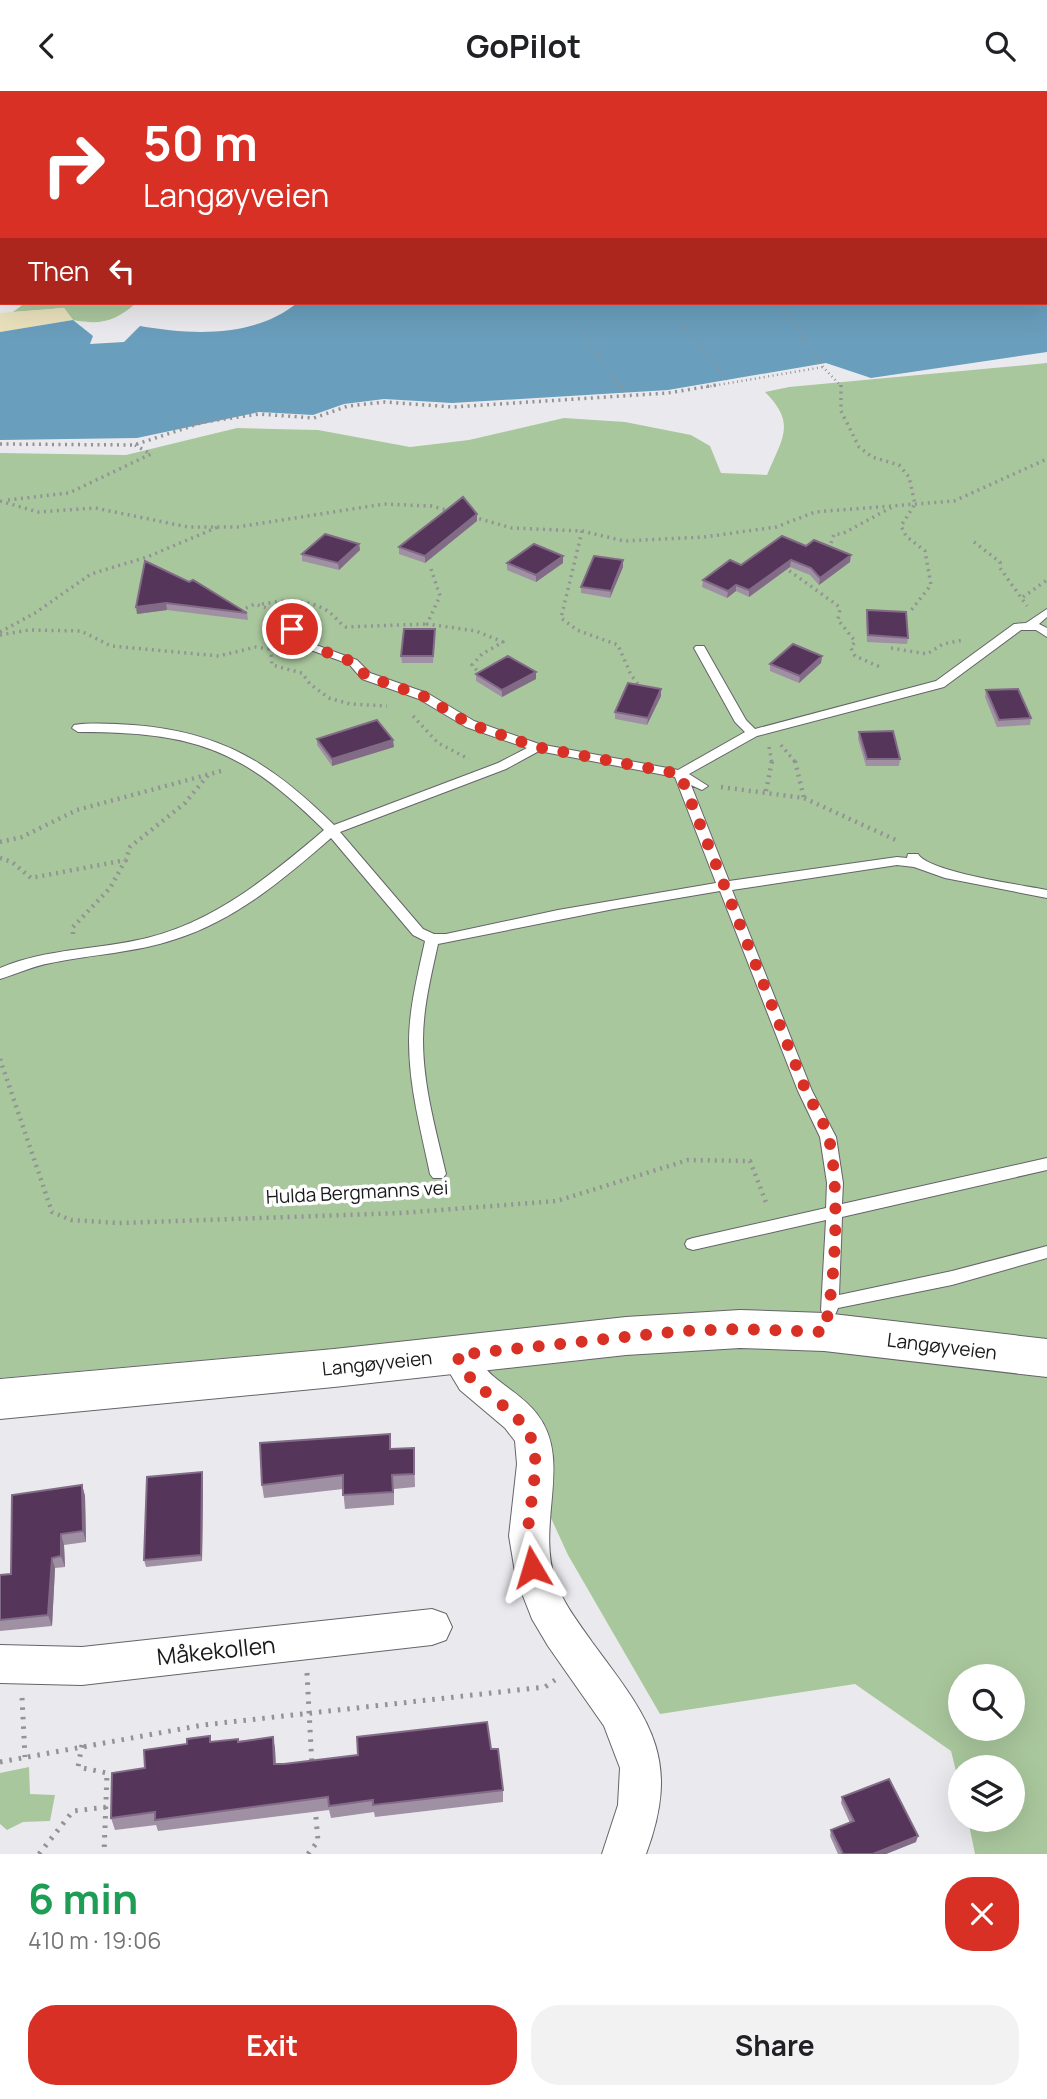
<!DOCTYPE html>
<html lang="en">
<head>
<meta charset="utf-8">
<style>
  :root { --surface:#fff; --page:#f2f2f2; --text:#202124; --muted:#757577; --accent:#d93025 }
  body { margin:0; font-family:Manrope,sans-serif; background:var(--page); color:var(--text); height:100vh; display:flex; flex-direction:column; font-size:26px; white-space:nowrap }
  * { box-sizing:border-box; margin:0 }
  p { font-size:23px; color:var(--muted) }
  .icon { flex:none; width:38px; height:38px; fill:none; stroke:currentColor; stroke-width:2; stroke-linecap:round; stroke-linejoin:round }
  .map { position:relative; height:1763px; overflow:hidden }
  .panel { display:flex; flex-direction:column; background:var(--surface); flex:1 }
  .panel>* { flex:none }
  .guide { position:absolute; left:0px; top:0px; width:1048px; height:214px; box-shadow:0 7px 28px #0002; background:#d93025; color:#fff; overflow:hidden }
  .buttons { position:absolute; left:948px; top:1573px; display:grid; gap:14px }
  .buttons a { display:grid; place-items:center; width:77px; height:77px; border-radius:50%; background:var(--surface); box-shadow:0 7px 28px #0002; font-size:35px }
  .pin { position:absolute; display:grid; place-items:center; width:60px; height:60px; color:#fff; margin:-30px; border:4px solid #fff; border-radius:50%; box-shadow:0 2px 7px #0007 }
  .me { position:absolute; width:77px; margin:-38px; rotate:353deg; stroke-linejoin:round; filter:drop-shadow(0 0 5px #0008) }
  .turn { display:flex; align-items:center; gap:24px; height:147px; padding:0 28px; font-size:32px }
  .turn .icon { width:91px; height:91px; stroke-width:2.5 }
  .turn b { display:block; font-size:49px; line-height:60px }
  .then { display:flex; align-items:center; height:66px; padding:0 28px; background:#0003; gap:14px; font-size:26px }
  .round { display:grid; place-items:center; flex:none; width:74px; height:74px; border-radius:28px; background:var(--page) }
  .overview { display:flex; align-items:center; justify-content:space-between; height:119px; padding:0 28px }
  h1 { font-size:42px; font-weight:700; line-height:52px; color:#1e9e55 }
  .action { display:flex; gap:14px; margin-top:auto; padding:14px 28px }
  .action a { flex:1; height:80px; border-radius:28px; background:var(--accent); color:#fff; font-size:28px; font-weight:700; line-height:80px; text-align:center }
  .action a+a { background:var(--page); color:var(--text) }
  header { display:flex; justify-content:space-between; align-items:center; height:91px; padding:0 28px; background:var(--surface); font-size:32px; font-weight:700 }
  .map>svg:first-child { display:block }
</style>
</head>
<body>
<header><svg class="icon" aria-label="back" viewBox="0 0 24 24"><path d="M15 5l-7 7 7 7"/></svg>GoPilot<svg class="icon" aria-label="search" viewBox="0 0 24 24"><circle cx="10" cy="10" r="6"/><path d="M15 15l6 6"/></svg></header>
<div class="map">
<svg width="1047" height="1763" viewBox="0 0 1047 1763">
  <rect width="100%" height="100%" fill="#eaeaee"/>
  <path fill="#a9c79d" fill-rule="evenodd" d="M25,212H136C115,231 100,234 73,229L64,217L13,221Z
    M1047,272V1763H975L968,1729H1013V1676H961V1700L951,1660L855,1593L660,1623L568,1464L505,1327L417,1250L0,1287V362L126,364L237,337L318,339L410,356L469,349L564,327L625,331L691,344L710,355L721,382L767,384C782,347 797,333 765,301L789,296ZM961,1586H1013V1638H961Z
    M29,1676L30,1703L55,1704L50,1730L23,1731L7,1739L0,1733V1682Z"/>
  <path fill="#eae1bc" d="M64,217L73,229L0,241V222Z"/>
  <path fill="#699ebc" d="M677,0H1047V261L871,287L826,272L668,299L452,312L384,308L344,313L313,324L259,321L137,347L0,349V241L73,229L93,245L90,253L124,251L140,235C192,244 254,247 297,212H1046V2H672Z"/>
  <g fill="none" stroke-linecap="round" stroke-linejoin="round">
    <defs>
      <path id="service" d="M0,110H2V116H0Z
        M2,163V169L0,170V164Z
        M1047,518V526L1039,533L1047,537V546L1036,539H1021L944,596L757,645L689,683L708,695L702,699L691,694L729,790L897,766L907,767L908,763H918C928,781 1022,794 1047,799V807L945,787L914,776L897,774L732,799L812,1000L836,1046L843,1092L842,1113L1047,1067V1079L842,1126L839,1204L952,1180L1047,1155V1167L952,1194L838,1217L835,1224L829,1226L823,1224L821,1219L826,1129L693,1159L687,1157L685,1153L687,1149L693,1147L826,1117L827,1092L820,1046L798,1000L720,800L614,818L438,853C431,885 423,917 423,949C423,995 436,1039 446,1083L443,1087H433L430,1083C421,1039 409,996 409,951C409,917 418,883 425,850L413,844L331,747C285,787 236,829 176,848C135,862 93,863 51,872C33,875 17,883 0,888V877C47,857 98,859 147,847C216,830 271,784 324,739C241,657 194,641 78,641L72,637L74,634C92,631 114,633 133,634C222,641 271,672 334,734L498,672L527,657L466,636L419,608L362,588L349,573L308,558L288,541L268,537V533L296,536L316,554L357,569L370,582L427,602L474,630L539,653L678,679L745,641L735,631L694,557L696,555H704L746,629L755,638L936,590L1014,533L1026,532ZM539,660L675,686L716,792L558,819L446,843H434L423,838L340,741L506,678Z"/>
      <path id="minor" d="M114,0H133L113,2Z
        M172,0H193L171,2Z
        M0,46H2L0,57Z
        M457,1249C474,1255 479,1273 493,1285C508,1298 525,1307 537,1323C573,1369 536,1431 555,1488C562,1511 578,1531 592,1551C649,1628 682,1666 646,1763H602L618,1714L620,1677L604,1635L548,1555L532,1528L516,1487L509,1445L517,1373L515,1350L505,1337L460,1299L439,1264L444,1254Z
        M432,1518L446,1523L452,1536L446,1549L432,1554L82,1594L0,1592V1554L82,1556Z"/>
      <path id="secondary" d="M740,1219L824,1222L1047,1248V1286L824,1260L740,1257L626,1264L334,1296L0,1328V1288L334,1258L626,1226Z"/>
    </defs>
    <use href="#service" stroke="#646469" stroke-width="2"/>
    <use href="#minor" stroke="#646469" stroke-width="2"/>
    <use href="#secondary" stroke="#646469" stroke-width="2"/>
    <path stroke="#939395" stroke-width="2.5" stroke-dasharray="1 3.5" stroke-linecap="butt" d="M322,2L335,0
      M783,215L823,276L842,296
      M681,232L729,291
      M583,243L620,296
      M706,296L823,276"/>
    <path stroke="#939395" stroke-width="3.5" stroke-dasharray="2 4.5" stroke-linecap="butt" d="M619,294L625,303
      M841,294V320L859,356L872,366L899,374L909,386L915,413L901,435L906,445L925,460L931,494L909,522
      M0,353L134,354L204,331L259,323L314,327L348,315L385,311L453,316L668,302L716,294
      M8,409L69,402L151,363L135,354
      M0,410L38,421L95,417L188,436H237L384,413L431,415L451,420
      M473,426L512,437L582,440L624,450L704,446L776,436L815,421L954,410L1047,368
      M582,440L561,527L577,539L618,554L631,584L641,597
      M974,451L1000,471V477L1027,515
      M831,452L834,443H842L894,415
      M784,476L837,514L840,518L838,529L855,550L851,557L855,565L880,576
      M431,478L440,505L427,533L476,540L503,551L482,563L472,574L481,584
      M1023,506L1047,489
      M262,513C285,509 309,507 329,521C335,525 339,532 346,536L427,533
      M240,520L255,513L272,519
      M0,541L35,522L91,483L147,466L218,436
      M0,544L29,539L81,540L111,555L219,565L256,556L270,558
      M270,551L272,574L302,582L310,593L329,607L350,613L387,615
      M891,557L927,563L943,553L963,549
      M413,625L438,652L469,668
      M781,654L796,672
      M769,656L772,672"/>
    <path stroke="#939395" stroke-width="4.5" stroke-dasharray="2 5" stroke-linecap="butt" d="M795,670L804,707
      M721,696L804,707L898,750
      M766,700L772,670
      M0,751L22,746L77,719L221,680
      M0,767L12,771L31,787L126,769L130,756L185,712L208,684
      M73,843V836L110,797L125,770
      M0,968L52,1121L71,1129L119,1132L401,1122L557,1110L688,1069L750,1070L767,1114"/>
    <path stroke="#939395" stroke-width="5" stroke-dasharray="2.5 7" stroke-linecap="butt" d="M307,1582L312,1675
      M22,1607L25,1666
      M82,1654L78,1676L107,1682L104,1763
      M0,1671L203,1634L545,1596L555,1589
      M39,1763L73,1720L108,1716
      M308,1763L318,1750L315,1715"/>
    <use href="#service" fill="#fff" fill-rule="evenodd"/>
    <use href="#minor" fill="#fff" fill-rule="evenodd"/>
    <use href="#secondary" fill="#fff" fill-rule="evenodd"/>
  </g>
  <path fill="#a090a4" d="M477,430L425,472L399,463V456Z
    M359,453L360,459L339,479L302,470V463Z
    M806,455L850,471L819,494L810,484L790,476L749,506L736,500L727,507L702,496L703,489L741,474Z
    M623,469V476L610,507L581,502V496Z
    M145,470L247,522L248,529L167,519L137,523Z
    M507,472H563L536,491L507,479Z
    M867,519L908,547L907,553L867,551L866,526Z
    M435,545L433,572H402L401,565Z
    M822,565L821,572L799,592L770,580V573Z
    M536,581V588L502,606L476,590V583Z
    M986,599L1031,627L1030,634L997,636L985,606Z
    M661,605L647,634L615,628V621Z
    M859,641L900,668L899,675H866L858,648Z
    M317,648L394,656L332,675L317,654Z
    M414,1357L415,1396L394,1398V1414L345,1418L343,1398L264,1407L262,1394L391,1358Z
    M203,1388L202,1470L146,1476L144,1469Z
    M82,1394L85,1405L86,1451L64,1454L65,1476L55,1477L52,1535L0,1540V1484L11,1483Z
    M210,1645L211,1651L238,1650L273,1646L275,1658L276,1673H284L491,1658L503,1699V1711L375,1726L374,1721L331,1727L329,1719L158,1740L156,1734L115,1739L111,1727L145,1677L187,1653Z
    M842,1706L916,1751L886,1763H838L830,1745L831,1739L850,1732L841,1712Z"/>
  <path fill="#826b86" d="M562,0H580L575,2H557Z
    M477,423V430L425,472V465Z
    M359,453L360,459L339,479L338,472Z
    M851,464L850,471L819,494L820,487Z
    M563,465V472L536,491V484Z
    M623,469V476L610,507L611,500Z
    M791,469L790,476L749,506V499Z
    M736,494V500L727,507L728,500Z
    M166,512L167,519L137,523L136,516Z
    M822,565L821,572L799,592L800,585Z
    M536,581V588L502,606V599Z
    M661,598V605L647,634L648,627Z
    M393,649L394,656L332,675V668Z
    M202,1381L203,1388L202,1470L201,1464Z
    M82,1394L85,1405L86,1451L83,1440Z
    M61,1443L64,1454L65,1476L61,1465Z
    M52,1467L55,1477L52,1535L48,1524Z
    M273,1646L275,1658L276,1685L274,1673Z
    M918,1745L916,1751L886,1763H873Z"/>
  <path fill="#553559" stroke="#826b86" stroke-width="2" d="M439,0H562L557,2H442Z
    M463,406L477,423L425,465L399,456Z
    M325,443L359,453L338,472L302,463Z
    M782,445L806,455L814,449L851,464L820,487L811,477L791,469L749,499L736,494L728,500L703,489L730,469L741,474Z
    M534,453L563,465L536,484L507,472Z
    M594,465L623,469L611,500L581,496Z
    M145,470L189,491L193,489L247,522L166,512L136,516Z
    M867,519L906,521L908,547L868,544Z
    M404,538H435L433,565H401Z
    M793,553L822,565L800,585L770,573Z
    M508,565L536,581L502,599L476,583Z
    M628,592L661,598L648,627L615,621Z
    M1018,598L1031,627L999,629L986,599Z
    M377,629L393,649L332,668L317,648Z
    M893,640L900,668H867L859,641Z
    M390,1343V1358L414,1357V1383L392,1384L393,1401L343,1404V1384L262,1394L260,1352Z
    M202,1381L201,1464L144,1469L147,1386Z
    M82,1394L83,1440L61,1443V1465L52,1467L48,1524L0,1529V1484L11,1483L12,1404Z
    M487,1631L491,1658H498L503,1699L373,1714V1709L329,1715L328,1706L155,1729V1721L111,1727L112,1682L145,1677L144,1659L187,1653V1648L210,1645V1651L238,1648V1651L273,1646L274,1673H284L358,1664L357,1646Z
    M889,1688L918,1745L873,1763H843L831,1739L854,1730L842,1706Z"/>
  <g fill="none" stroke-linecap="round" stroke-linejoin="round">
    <path stroke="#d93025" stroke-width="12" stroke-dasharray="0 21.6" d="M292,538L312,556L353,571L366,585L423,605L470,633L537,656L680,683L806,1000C813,1015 825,1032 829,1048C840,1096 836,1193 824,1241L740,1238L681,1240L457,1264C469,1301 515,1312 531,1347C542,1371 528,1417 528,1444C528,1455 531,1466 532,1476"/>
  </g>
  <g text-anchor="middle" stroke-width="7" stroke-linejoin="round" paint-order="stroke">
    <g font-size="19" fill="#19191a" stroke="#fff">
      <text transform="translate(357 1101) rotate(-3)" y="7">Hulda Bergmanns vei</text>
      <text transform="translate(942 1255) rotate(7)" y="7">Langøyveien</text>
      <text transform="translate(377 1272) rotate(-6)" y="7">Langøyveien</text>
    </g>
    <g font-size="23" fill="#19191a" stroke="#fff">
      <text transform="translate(216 1560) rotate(-6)" y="8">Måkekollen</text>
    </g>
  </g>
</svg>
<div class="buttons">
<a><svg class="icon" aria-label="search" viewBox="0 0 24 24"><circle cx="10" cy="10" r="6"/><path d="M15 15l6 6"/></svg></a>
<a><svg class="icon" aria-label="layers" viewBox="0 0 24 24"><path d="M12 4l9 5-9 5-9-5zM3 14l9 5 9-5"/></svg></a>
</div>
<div class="pin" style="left:292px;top:538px;background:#d93025"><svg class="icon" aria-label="arrive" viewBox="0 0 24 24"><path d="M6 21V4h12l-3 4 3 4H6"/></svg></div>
<svg class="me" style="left:532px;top:1476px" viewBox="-20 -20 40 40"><path d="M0-17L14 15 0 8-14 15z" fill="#d93025" stroke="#fff" stroke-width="4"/></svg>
<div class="guide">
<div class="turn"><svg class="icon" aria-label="right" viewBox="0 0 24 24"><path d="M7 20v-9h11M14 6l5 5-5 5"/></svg><div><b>50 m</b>Langøyveien</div></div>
<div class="then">Then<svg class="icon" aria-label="left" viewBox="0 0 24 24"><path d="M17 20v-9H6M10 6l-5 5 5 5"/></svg></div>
</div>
</div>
<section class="panel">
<div class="overview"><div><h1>6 min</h1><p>410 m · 19:06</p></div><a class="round" style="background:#d93025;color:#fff"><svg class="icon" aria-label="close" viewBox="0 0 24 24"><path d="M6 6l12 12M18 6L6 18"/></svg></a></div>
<div class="action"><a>Exit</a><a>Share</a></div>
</section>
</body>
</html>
